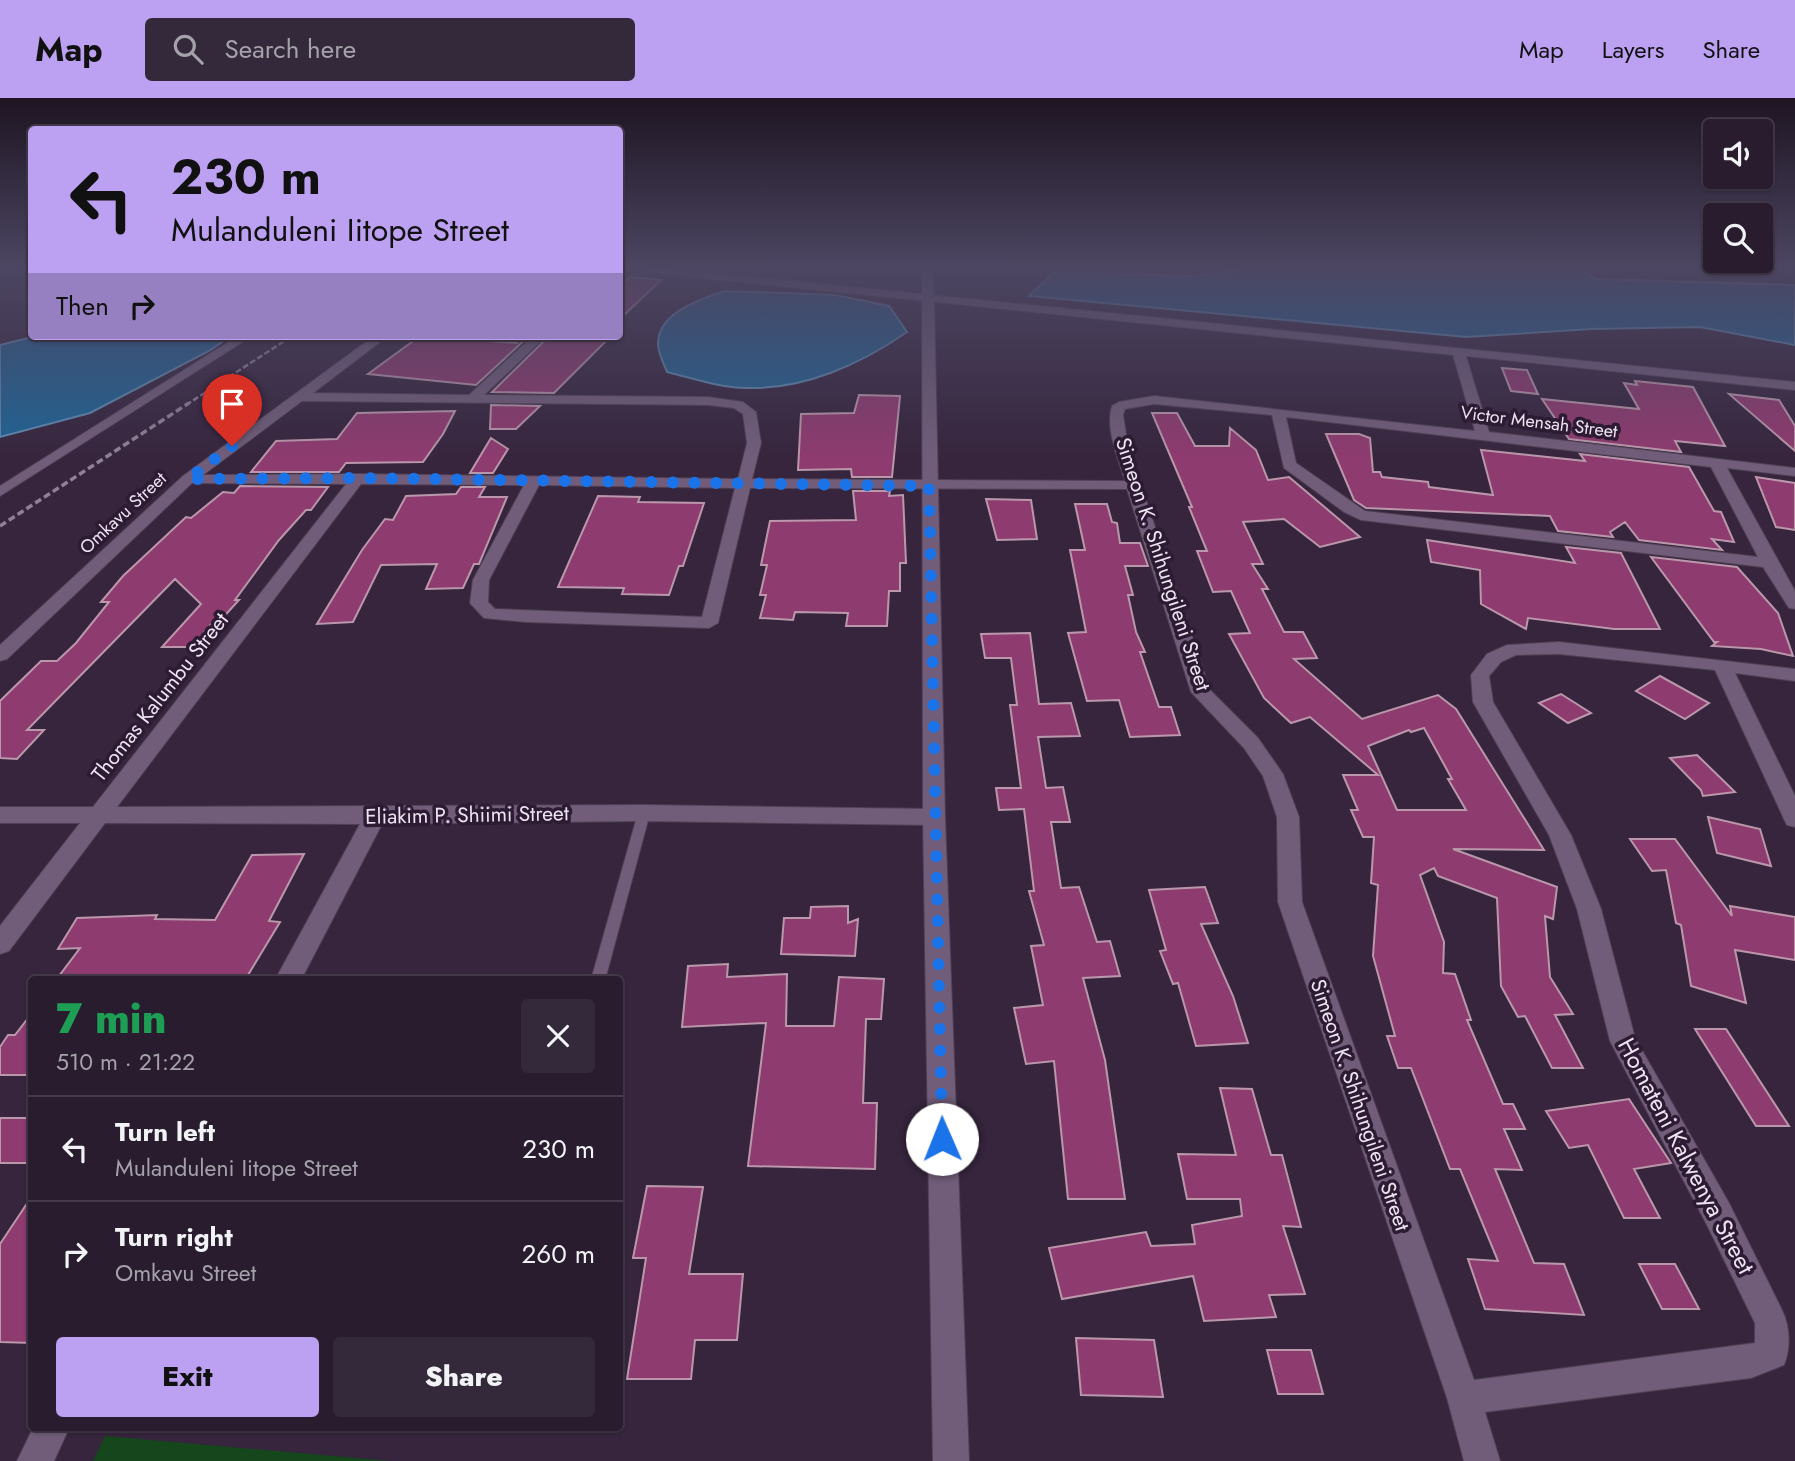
<!DOCTYPE html>
<html lang="en">
<head>
<meta charset="utf-8">
<style>
  :root { --surface:#281c2e; --page:#34293a; --text:#f1f3f6; --muted:#a5a1aa; --line:#443a4a; --accent:#bca0f2 }
  body { margin:0; font-family:Jost,sans-serif; background:var(--page); color:var(--text); height:100vh; display:flex; flex-direction:column; font-size:26px; white-space:nowrap }
  * { box-sizing:border-box; margin:0 }
  p { font-size:23px; color:var(--muted) }
  .icon { flex:none; width:38px; height:38px; fill:none; stroke:currentColor; stroke-width:2; stroke-linecap:round; stroke-linejoin:round }
  .map { position:relative; flex:1; overflow:hidden }
  .details { position:absolute; left:28px; top:878px; width:595px; height:455px; display:flex; flex-direction:column; background:var(--surface); border-radius:7px; box-shadow:0 2px 5px #0004,0 0 0 2px var(--line) }
  .details>* { flex:none }
  .guide { position:absolute; left:28px; top:28px; width:595px; height:214px; border-radius:7px; box-shadow:0 2px 5px #0004,0 0 0 2px var(--line); background:#bca0f2; color:#111; overflow:hidden }
  .buttons { position:absolute; left:1703px; top:21px; display:grid; gap:14px }
  .buttons a { display:grid; place-items:center; width:70px; height:70px; border-radius:7px; background:var(--surface); box-shadow:0 2px 5px #0004,0 0 0 2px var(--line); font-size:35px }
  .pin { position:absolute; display:grid; place-items:center; width:60px; height:60px; color:#fff; margin:-72px -30px; border-radius:50% 50% 50% 0; rotate:-45deg; box-shadow:0 0 7px #0007 }
  .pin .icon { rotate:45deg }
  .me { position:absolute; width:77px; margin:-38px; rotate:359deg; stroke-linejoin:round; filter:drop-shadow(0 0 5px #0008) }
  .turn { display:flex; align-items:center; gap:24px; height:147px; padding:0 28px; font-size:32px }
  .turn .icon { width:91px; height:91px; stroke-width:2.5 }
  .turn b { display:block; font-size:49px; line-height:60px }
  .then { display:flex; align-items:center; height:66px; padding:0 28px; background:#0003; gap:14px; font-size:26px }
  .round { display:grid; place-items:center; flex:none; width:74px; height:74px; border-radius:7px; background:var(--page) }
  .overview { display:flex; align-items:center; justify-content:space-between; height:119px; padding:0 28px }
  h1 { font-size:42px; font-weight:800; line-height:52px; color:#1e9e55 }
  .action { display:flex; gap:14px; margin-top:auto; padding:14px 28px }
  .action a { flex:1; height:80px; border-radius:7px; background:var(--accent); color:#111; font-size:28px; font-weight:800; line-height:80px; text-align:center }
  .action a+a { background:var(--page); color:var(--text) }
  ul { padding:0; list-style:none }
  li { display:flex; align-items:center; gap:21px; height:105px; padding:0 28px; border-top:2px solid var(--line) }
  li div { flex:1 }
  li b { display:block; font-size:26px }
  li em { font-style:normal }
  header { display:flex; align-items:center; gap:42px; box-sizing:border-box; height:98px; padding:0 35px; background:var(--accent); color:#111 }
  header strong { font-size:33px }
  nav { display:flex; gap:38px; margin-inline-start:auto; font-size:24px }
  .search { width:490px; height:63px; background:var(--page); display:flex; align-items:center; gap:18px; box-sizing:border-box; padding:0 24px; border-radius:7px; color:var(--muted); font-size:26px }
  .map>svg:first-child { display:block }
</style>
</head>
<body>
<header>
<strong>Map</strong>
<div class="search"><svg class="icon" aria-label="search" viewBox="0 0 24 24"><circle cx="10" cy="10" r="6"/><path d="M15 15l6 6"/></svg>Search here</div>
<nav><a>Map</a><a>Layers</a><a>Share</a></nav>
</header>
<div class="map">
<svg width="1795" height="1363" viewBox="0 0 1795 1363">
  <rect width="100%" height="100%" fill="#36253d"/>
  <path fill="#15461c" d="M105,1338L391,1363H93Z"/>
  <path fill="#206394" stroke="#5e89b0" stroke-width="2" d="M1259,169H1578L1596,181L1795,187V247L1700,229L1592,231L1466,239L1029,198L1054,174L1193,178Z
    M724,193L835,197L889,208L907,234C861,266 804,292 746,290C720,290 692,280 667,274C664,266 658,255 658,246C658,214 700,202 724,193Z
    M36,238H231L209,253L90,315L0,339V247Z"/>
  <path fill="#8e3b6f" stroke="#ba97aa" stroke-width="2" fill-rule="evenodd" d="M630,179L661,182L620,221V188Z
    M420,238L517,245L518,238H529L476,287L368,276Z
    M549,238H611L554,295L492,294Z
    M1502,270L1527,272L1538,296L1511,293Z
    M1635,283L1693,289L1725,348L1675,343L1681,354L1569,341L1542,301L1639,311L1624,285L1637,287Z
    M1729,296L1779,302L1795,328V353Z
    M859,297L900,298L892,379H852L851,371L798,372L801,316L854,315Z
    M491,307L540,308L516,331H490Z
    M455,313L443,336L423,364L346,365L339,374H251L276,343L337,341L357,315Z
    M1152,315H1177L1195,348H1229L1230,330L1256,352L1268,382L1289,379L1360,439L1320,449L1284,421L1243,424L1263,466H1252L1268,491H1262L1284,534H1303L1317,560L1294,561L1362,621L1438,597L1456,611L1544,752L1453,751L1557,789L1553,821L1545,818L1550,879L1573,916L1555,917L1583,970H1552L1525,918L1518,919L1501,888L1497,800L1438,778L1434,770L1420,777L1444,844L1443,875L1455,876L1471,922H1467L1503,1006H1513L1525,1031H1504L1522,1072L1495,1071L1534,1165L1564,1166L1584,1217L1485,1211L1468,1161L1498,1163L1460,1071H1450L1411,970H1398L1387,938H1395L1373,858L1378,787L1371,785L1374,739H1363L1351,712H1358L1343,677H1378L1310,619L1291,625L1264,600L1229,536L1250,535L1231,493L1213,494L1197,453H1207L1189,409H1192ZM1424,630L1452,681H1448L1466,712H1397L1368,648L1409,632L1411,634Z
    M1326,336H1359L1370,340L1373,374H1380L1382,379L1428,384L1429,389L1493,397L1481,352L1585,363L1580,356L1689,369L1714,413L1721,414L1734,444L1712,441L1722,452L1639,442L1625,424L1610,434L1613,439L1558,433L1550,418L1366,410L1354,402Z
    M491,340L508,351L493,375H470Z
    M1756,379L1795,385V432L1776,429Z
    M240,388L328,389L311,412H306L279,442L235,502H239L218,525H212L192,549H162L201,506L175,481L27,632H44L17,661L0,660V603L41,563H57L76,545L109,504H101L123,478L186,419L191,420L223,394L234,395Z
    M461,389H485L479,399H507L479,466H474L463,490L426,491L437,466L381,467L353,524L317,526L362,452L385,421L393,422L406,398L456,396Z
    M853,393H890L889,398L903,397L906,465H900V493H889L887,528H846L848,515L795,514L793,522L760,520L766,497H760L767,467H761L770,423L856,422Z
    M598,398L640,399L638,404L704,405L683,468H679L669,497L622,496L624,490L558,489Z
    M986,401L1031,402L1037,441L997,442Z
    M1075,406H1107L1112,424L1117,425L1120,445H1140L1148,468H1125L1133,497H1128L1136,534L1145,554H1140L1159,609H1171L1180,637L1130,639L1119,602L1087,603L1068,535L1086,534L1070,452H1085Z
    M1427,442L1575,465L1566,449L1621,455L1660,531H1614L1528,520L1526,531L1481,506L1480,472L1431,464Z
    M1651,459L1737,469L1778,515L1793,558L1761,551L1712,548L1717,544H1714Z
    M1030,535L1039,606L1071,605L1080,638L1038,639L1046,690L1063,689L1070,724H1051L1061,790L1079,789L1097,844L1110,843L1120,878L1083,880L1105,962L1125,1101H1068L1054,963L1026,966L1014,910L1043,907L1031,848L1044,847L1029,793H1034L1024,711L999,712L996,690H1021L1010,607H1017L1011,560H985L981,536Z
    M1660,578L1709,605L1685,621L1636,593Z
    M1561,596L1591,615L1568,625L1539,605Z
    M1697,657L1735,694L1703,698L1701,692L1670,660Z
    M1708,719L1760,731L1771,768L1717,755Z
    M1630,741H1675L1732,818L1730,808L1795,819V862L1735,852L1746,905L1691,888L1681,827L1676,825L1666,772L1652,773Z
    M304,756L269,823L280,824L245,882H56L80,850L58,851L77,820L157,817L155,821L215,822L252,757Z
    M1205,789L1218,825L1201,826L1233,898L1248,945L1196,948L1178,885L1173,886L1160,853L1166,852L1149,792Z
    M848,808V825L858,821L855,858L781,856L784,820H810L811,809Z
    M728,866L727,879L787,876L786,928H834L839,879L884,881L881,921H866L863,1005H877L875,1071L748,1068L766,925L682,929L688,868Z
    M32,915V977H0V949L8,937H15Z
    M1695,931H1726L1789,1028H1756Z
    M1220,990L1252,991L1271,1057H1282L1301,1129L1283,1128L1305,1196L1269,1197L1276,1219L1204,1223L1193,1178L1062,1201L1049,1150L1146,1134L1151,1148L1195,1146L1192,1127L1242,1118L1240,1101H1187L1178,1056L1236,1057Z
    M1629,1001L1671,1065L1634,1071L1660,1120H1624L1588,1047L1569,1050L1546,1013Z
    M0,1020H32V1065H0Z
    M647,1088L703,1089L689,1176H743L737,1242H695L691,1281H627L646,1160H633Z
    M32,1098V1245L0,1244V1146Z
    M1639,1166H1675L1699,1211H1662Z
    M1076,1240L1154,1242L1163,1299L1081,1297Z
    M1267,1252H1311L1323,1296H1278Z"/>
  <g fill="none" stroke-linecap="round" stroke-linejoin="round">
    <defs>
      <path id="lane" d="M644,710L648,712L650,715L605,882H591L638,715L640,712Z"/>
      <path id="street" d="M620,169H653L1795,284V292L1466,258L1489,334L1795,370V378L1727,370L1795,493V511L1789,510L1763,469L1361,422L1344,414L1284,370L1272,317L1154,306L1125,311L1123,317L1128,349L1210,592L1258,640L1283,676L1299,719L1302,804L1474,1282L1755,1245V1225L1707,1127L1610,943L1577,811L1549,737L1473,604L1471,577L1487,556L1507,547L1559,544L1795,571V583L1735,575L1795,698V729L1787,727L1784,721L1715,572L1559,556L1516,557L1501,564L1489,578L1493,604L1571,737L1601,811L1635,940L1729,1105L1782,1212C1790,1229 1791,1249 1784,1267L1751,1280L1485,1314L1500,1363H1464L1447,1300L1278,804L1277,719L1263,678L1244,650L1191,594L1127,391L750,390L718,525L709,530L526,524L484,520L470,505L473,482L524,387L361,386L117,709L644,707L934,711L942,713L945,719L942,725L934,727L644,723L382,726L301,882H275L360,726L105,725L9,853L0,856V828L80,725H0V709H93L346,386L192,385L7,561L0,563V547L183,378L374,238H388L313,295L469,297L533,238H546L484,297L708,299L743,304L756,314L761,345L752,381L1125,383C1118,360 1105,331 1112,308L1119,304L1154,298L1475,333L1453,257L622,172ZM302,303L708,307L734,310L743,316L747,345L738,381L358,376L203,377ZM1286,319L1711,369L1758,459L1365,413L1296,365ZM539,387L735,390L702,519L495,511L488,504L489,482Z
        M238,238H252L0,398V388Z
        M33,1330H69L54,1363H17Z"/>
      <path id="secondary" d="M922,169H932L934,201L945,719L969,1363H933L923,719Z"/>
    </defs>
    <use href="#lane" stroke="#4f4055" stroke-width="2"/>
    <use href="#street" stroke="#4f4055" stroke-width="2"/>
    <use href="#secondary" stroke="#4f4055" stroke-width="2"/>
    <use href="#lane" fill="#715d79" fill-rule="evenodd"/>
    <use href="#street" fill="#715d79" fill-rule="evenodd"/>
    <use href="#secondary" fill="#715d79" fill-rule="evenodd"/>
    <path stroke="#8f8195" stroke-width="2.5" stroke-dasharray="6 2.5" stroke-linecap="butt" d="M186,307L292,238"/>
    <path stroke="#8f8195" stroke-width="3.5" stroke-dasharray="7 3.5" stroke-linecap="butt" d="M0,428L189,305"/>
  </g>
  <linearGradient id="sky" x2="0" y2="1"><stop stop-color="#1e1422"/><stop offset="0.47" stop-color="#4c4662"/><stop offset="1" stop-color="#4c4662" stop-opacity="0"/></linearGradient>
  <rect width="1795" height="360" fill="url(#sky)"/>
  <g fill="none" stroke-linecap="round" stroke-linejoin="round">
    <path stroke="#1a73e8" stroke-width="12" stroke-dasharray="0 21.6" d="M232,348L188,381L358,380L929,388L942,1041"/>
  </g>
  <g text-anchor="middle" stroke-width="7" stroke-linejoin="round" paint-order="stroke">
    <g font-size="18" fill="#eee3f2" stroke="#2c1b32">
      <text transform="translate(1539 324) rotate(7)" y="6">Victor Mensah Street</text>
      <text transform="translate(123 415) rotate(-43)" y="6">Omkavu Street</text>
    </g>
    <g font-size="21" fill="#eee3f2" stroke="#2c1b32">
      <text transform="translate(1163 466) rotate(72)" y="7">Simeon K. Shihungileni Street</text>
      <text transform="translate(160 599) rotate(-52)" y="7">Thomas Kalumbu Street</text>
      <text transform="translate(467 717) rotate(-1)" y="7">Eliakim P. Shiimi Street</text>
      <text transform="translate(1360 1007) rotate(71)" y="7">Simeon K. Shihungileni Street</text>
    </g>
    <g font-size="24" fill="#eee3f2" stroke="#2c1b32">
      <text transform="translate(1686 1058) rotate(62)" y="8">Homateni Kalwenya Street</text>
    </g>
  </g>
</svg>
<div class="buttons">
<a><svg class="icon" aria-label="sound" viewBox="0 0 24 24"><path d="M4 9h4l5-4v14l-5-4H4zM17 9q2 3 0 6"/></svg></a>
<a><svg class="icon" aria-label="search" viewBox="0 0 24 24"><circle cx="10" cy="10" r="6"/><path d="M15 15l6 6"/></svg></a>
</div>
<div class="pin" style="left:232px;top:348px;background:#d93025"><svg class="icon" aria-label="arrive" viewBox="0 0 24 24"><path d="M6 21V4h12l-3 4 3 4H6"/></svg></div>
<svg class="me" style="left:942px;top:1041px" viewBox="-20 -20 40 40"><circle r="19" fill="#fff"/><path d="M0-13L10 11 0 6-10 11z" fill="#1a73e8"/></svg>
<div class="guide">
<div class="turn"><svg class="icon" aria-label="left" viewBox="0 0 24 24"><path d="M17 20v-9H6M10 6l-5 5 5 5"/></svg><div><b>230 m</b>Mulanduleni Iitope Street</div></div>
<div class="then">Then<svg class="icon" aria-label="right" viewBox="0 0 24 24"><path d="M7 20v-9h11M14 6l5 5-5 5"/></svg></div>
</div>
<section class="details">
<div class="overview"><div><h1>7 min</h1><p>510 m · 21:22</p></div><a class="round"><svg class="icon" aria-label="close" viewBox="0 0 24 24"><path d="M6 6l12 12M18 6L6 18"/></svg></a></div>
<ul>
<li><svg class="icon" aria-label="left" viewBox="0 0 24 24"><path d="M17 20v-9H6M10 6l-5 5 5 5"/></svg><div><b>Turn left</b><p>Mulanduleni Iitope Street</p></div><em>230 m</em></li>
<li><svg class="icon" aria-label="right" viewBox="0 0 24 24"><path d="M7 20v-9h11M14 6l5 5-5 5"/></svg><div><b>Turn right</b><p>Omkavu Street</p></div><em>260 m</em></li>
</ul>
<div class="action"><a>Exit</a><a>Share</a></div>
</section>
</div>
</body>
</html>
